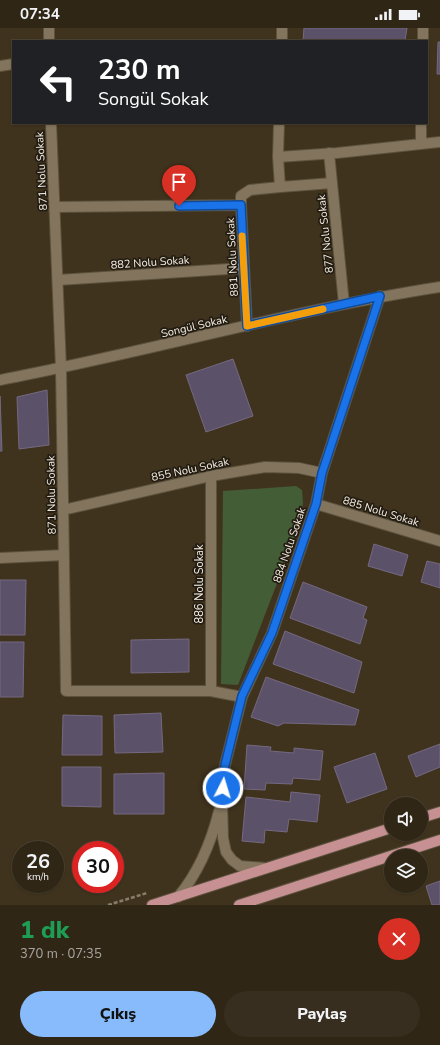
<!DOCTYPE html>
<html lang="tr">
<head>
<meta charset="utf-8">
<style>
  :root { --surface:#302616; --page:#382e1f; --text:#f1f3f6; --muted:#a8a5a1; --line:#4b4335; --accent:#87bbfb }
  body { margin:0; font-family:"Nunito Sans",sans-serif; background:var(--page); color:var(--text); height:100vh; display:flex; flex-direction:column; font-size:15px; white-space:nowrap }
  * { box-sizing:border-box; margin:0 }
  p { font-size:13px; color:var(--muted) }
  .icon { flex:none; width:22px; height:22px; fill:none; stroke:currentColor; stroke-width:2; stroke-linecap:round; stroke-linejoin:round }
  .map { position:relative; height:877px; overflow:hidden }
  .drawer { display:flex; flex-direction:column; background:var(--surface); flex:1 }
  .drawer>* { flex:none }
  .hud { position:absolute; left:12px; top:12px; width:416px; height:84px; border-radius:0px; box-shadow:0 1px 3px #0004,0 0 0 1px var(--line); background:#202124; color:#fff; overflow:hidden }
  .fabs { position:absolute; left:384px; top:769px; display:grid; gap:8px }
  .fabs a { display:grid; place-items:center; width:44px; height:44px; border-radius:50%; background:var(--surface); box-shadow:0 1px 3px #0004,0 0 0 1px var(--line); font-size:20px }
  .speed { position:absolute; left:12px; top:813px; display:flex; gap:8px; font-size:20px; font-weight:700; text-align:center }
  .speed>* { display:grid; place-content:center; width:52px; height:52px; border-radius:50%; background:var(--surface); box-shadow:0 1px 3px #0004,0 0 0 1px var(--line); line-height:1 }
  .speed small { font-size:10px; font-weight:400 }
  .speed .limit { border:6px solid #d22; background:#fff; color:#111 }
  .pin { position:absolute; display:grid; place-items:center; width:34px; height:34px; color:#fff; margin:-41px -17px; border-radius:50% 50% 50% 0; rotate:-45deg; box-shadow:0 0 4px #0007 }
  .pin .icon { rotate:45deg }
  .me { position:absolute; width:44px; margin:-22px; rotate:5deg; stroke-linejoin:round; filter:drop-shadow(0 0 3px #0008) }
  .turn { display:flex; align-items:center; gap:14px; height:84px; padding:0 20px; font-size:18px }
  .turn .icon { width:52px; height:52px; stroke-width:2.5 }
  .turn b { display:block; font-size:28px; line-height:34px }
  .round { display:grid; place-items:center; flex:none; width:42px; height:42px; border-radius:21px; background:var(--page) }
  .overview { display:flex; align-items:center; justify-content:space-between; height:68px; padding:0 20px }
  h1 { font-size:24px; font-weight:800; line-height:30px; color:#1e9e55 }
  .cta { display:flex; gap:8px; margin-top:auto; padding:8px 20px }
  .cta a { flex:1; height:46px; border-radius:24px; background:var(--accent); color:#111; font-size:16px; font-weight:800; line-height:46px; text-align:center }
  .cta a+a { background:var(--page); color:var(--text) }
  .status { display:flex; justify-content:space-between; align-items:center; height:28px; padding:0 20px; background:var(--surface); direction:ltr }
  .status svg { height:11px; fill:currentColor }
  .map>svg:first-child { display:block }
</style>
</head>
<body>
<div class="status"><b>07:34</b><svg viewBox="0 0 49 12"><path d="M0 12V9h3v3zM5 12V6h3v6zM10 12V3h3v9zM15 12V0h3v12zM26 1h20v11H26zM47 4h2v5h-2z"/></svg></div>
<div class="map">
<svg width="440" height="877" viewBox="0 0 440 877">
  <rect width="100%" height="100%" fill="#40331d"/>
  <path fill="#435d37" d="M296,458L302,462L303,475L299,498L238,657L221,656L223,463Z"/>
  <path fill="#5b5168" stroke="#746981" d="M304,0H407L405,13H303Z
    M438,14H440V46H437Z
    M233,331L253,388L206,404L186,347Z
    M47,362L49,417L19,421L17,369Z
    M0,368L2,423H0Z
    M374,516L408,527L402,548L368,538Z
    M427,533L440,536V560L421,554Z
    M0,552H26L25,607H0Z
    M303,554L367,579L363,590L367,592L360,616L290,590Z
    M285,603L362,634L354,665L273,636Z
    M189,611V644L131,645V612Z
    M0,614H24L23,669H0Z
    M266,649L359,682L355,697L284,695L278,698L251,689Z
    M161,685L163,724L115,725L114,687Z
    M63,687L102,688V727H62Z
    M440,716V739L416,749L408,728Z
    M247,717L271,719L270,723L294,725V720L323,723L320,752L293,750L292,756L266,755L265,762L244,761Z
    M375,725L387,761L347,775L334,739Z
    M62,739H101V779L62,778Z
    M164,745V786H114V746Z
    M291,764L320,767L317,794L289,791L287,804L265,802L264,815L242,813L246,769L290,774Z
    M440,853V877H432L426,858Z"/>
  <g fill="none" stroke-linecap="round" stroke-linejoin="round">
    <defs>
      <path id="minor" d="M49,13V0
        M282,13V0
        M423,13V0
        M0,38L13,36
        M51,95L61,340L66,663H211L242,669
        M279,95L278,129L280,159L332,155L344,276
        M421,116V95
        M329,125L332,155
        M278,129L337,125L440,114
        M241,177V168L250,162L280,159
        M55,179L241,177L247,298
        M58,252L244,240
        M0,352C147,324 292,282 440,259
        M316,476L440,513
        M63,482L211,448L265,439L299,440L322,445
        M0,530L64,527
        M211,663V448
        M265,840L240,838L232,832L226,824L223,810L222,772L225,737L242,669L272,605L316,476L322,445L380,268
        M178,869C199,844 211,815 219,783"/>
      <path id="primary" d="M421,790L440,784
        M152,877L391,800
        M239,877L440,812"/>
    </defs>
    <use href="#minor" stroke="#5c523e" stroke-width="12"/>
    <use href="#primary" stroke="#5c523e" stroke-width="12"/>
    <path stroke="#887d6b" stroke-width="2.5" stroke-dasharray="4 2" stroke-linecap="butt" d="M108,877L147,865"/>
    <use href="#minor" stroke="#83755d" stroke-width="10"/>
    <use href="#primary" stroke="#c79092" stroke-width="10"/>
  </g>
  <g fill="none" stroke-linecap="round" stroke-linejoin="round">
    <defs>
      <path id="route" d="M179,178L241,177L247,298L380,268L322,445L316,476L272,605L242,668L225,737L223,760"/>
    </defs>
    <use href="#route" stroke="#114b97" stroke-width="10"/>
    <use href="#route" stroke="#1a73e8" stroke-width="7"/>
    <path stroke="#f59e0b" stroke-width="7" d="M242,208L247,298L323,281"/>
  </g>
  <g text-anchor="middle" stroke-width="3.5" stroke-linejoin="round" paint-order="stroke">
    <g font-size="11" fill="#f7efe2" stroke="#221c12">
      <text transform="translate(41 143) rotate(-93)" y="4">871 Nolu Sokak</text>
      <text transform="translate(325 206) rotate(-96)" y="4">877 Nolu Sokak</text>
      <text transform="translate(232 229) rotate(-93)" y="4">881 Nolu Sokak</text>
      <text transform="translate(150 234) rotate(-4)" y="4">882 Nolu Sokak</text>
      <text transform="translate(194 298) rotate(-13)" y="4">Songül Sokak</text>
      <text transform="translate(190 441) rotate(-12)" y="4">855 Nolu Sokak</text>
      <text transform="translate(51 467) rotate(-91)" y="4">871 Nolu Sokak</text>
      <text transform="translate(381 483) rotate(17)" y="4">885 Nolu Sokak</text>
      <text transform="translate(289 517) rotate(-71)" y="4">884 Nolu Sokak</text>
      <text transform="translate(199 556) rotate(-90)" y="4">886 Nolu Sokak</text>
    </g>
  </g>
</svg>
<div class="fabs">
<a><svg class="icon" aria-label="sound" viewBox="0 0 24 24"><path d="M4 9h4l5-4v14l-5-4H4zM17 9q2 3 0 6"/></svg></a>
<a><svg class="icon" aria-label="layers" viewBox="0 0 24 24"><path d="M12 4l9 5-9 5-9-5zM3 14l9 5 9-5"/></svg></a>
</div>
<div class="speed"><div>26<small>km/h</small></div><div class="limit">30</div></div>
<div class="pin" style="left:179px;top:178px;background:#d93025"><svg class="icon" aria-label="arrive" viewBox="0 0 24 24"><path d="M6 21V4h12l-3 4 3 4H6"/></svg></div>
<svg class="me" style="left:223px;top:760px" viewBox="-20 -20 40 40"><circle r="17" fill="#1a73e8" stroke="#fff" stroke-width="3"/><path d="M0-11L8 9 0 5-8 9z" fill="#fff"/></svg>
<div class="hud">
<div class="turn"><svg class="icon" aria-label="left" viewBox="0 0 24 24"><path d="M17 20v-9H6M10 6l-5 5 5 5"/></svg><div><b>230 m</b>Songül Sokak</div></div>
</div>
</div>
<section class="drawer">
<div class="overview"><div><h1>1 dk</h1><p>370 m · 07:35</p></div><a class="round" style="background:#d93025;color:#fff"><svg class="icon" aria-label="close" viewBox="0 0 24 24"><path d="M6 6l12 12M18 6L6 18"/></svg></a></div>
<div class="cta"><a>Çıkış</a><a>Paylaş</a></div>
</section>
</body>
</html>
